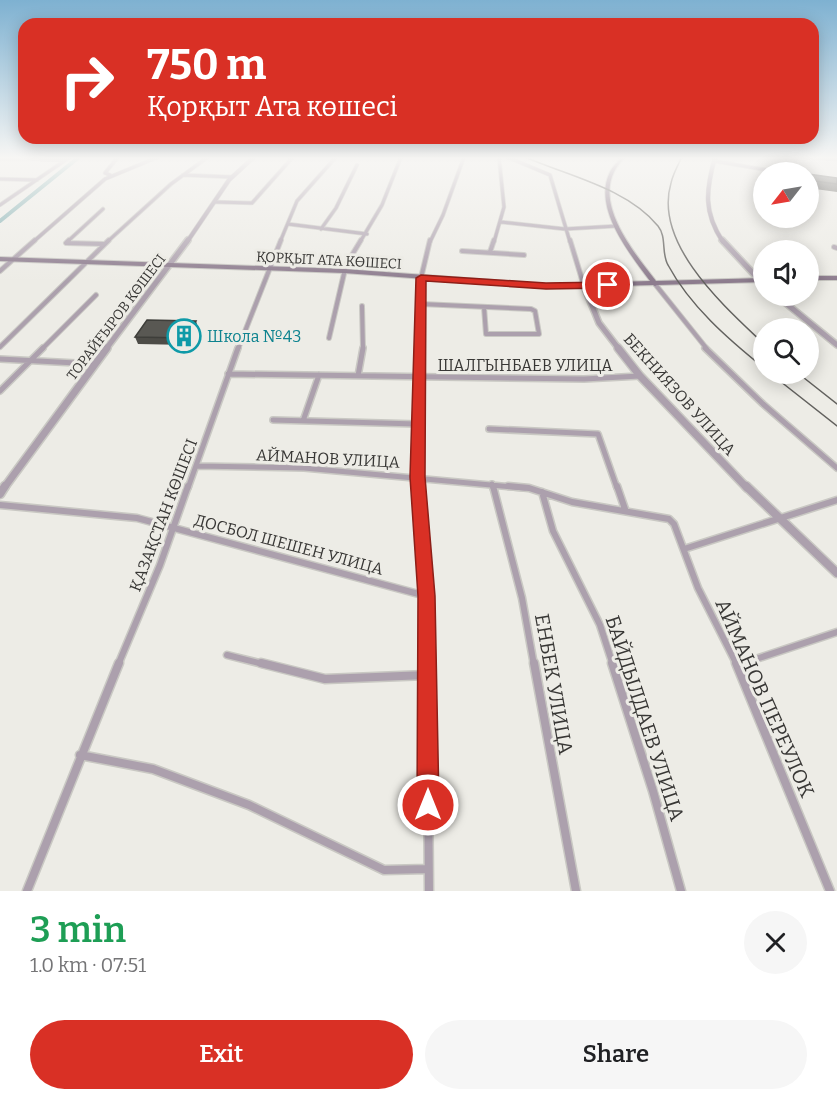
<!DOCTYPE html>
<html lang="en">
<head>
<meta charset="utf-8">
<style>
  :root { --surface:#fff; --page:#f6f6f6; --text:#202124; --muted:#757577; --accent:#d93025 }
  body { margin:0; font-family:Bitter,serif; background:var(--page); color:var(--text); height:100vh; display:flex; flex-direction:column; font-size:22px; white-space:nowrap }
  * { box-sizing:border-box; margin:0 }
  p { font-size:20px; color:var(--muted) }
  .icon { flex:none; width:33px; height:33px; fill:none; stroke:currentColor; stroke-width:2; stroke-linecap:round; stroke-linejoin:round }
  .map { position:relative; height:891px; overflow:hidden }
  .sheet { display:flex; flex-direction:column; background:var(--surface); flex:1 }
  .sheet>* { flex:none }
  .hud { position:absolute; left:18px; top:18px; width:801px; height:126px; border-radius:18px; box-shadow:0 3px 15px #0003; background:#d93025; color:#fff; overflow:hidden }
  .needle { width:39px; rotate:239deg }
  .tools { position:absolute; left:753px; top:162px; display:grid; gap:12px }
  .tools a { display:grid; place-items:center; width:66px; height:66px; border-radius:50%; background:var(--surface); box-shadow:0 3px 15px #0003; font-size:30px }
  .pin { position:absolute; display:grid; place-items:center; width:51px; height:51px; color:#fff; margin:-26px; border:3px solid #fff; border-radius:50%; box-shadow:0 2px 6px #0007 }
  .me { position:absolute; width:66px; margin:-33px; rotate:0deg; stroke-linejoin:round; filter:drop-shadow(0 0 4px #0008) }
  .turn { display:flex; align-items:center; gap:21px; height:126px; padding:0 30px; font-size:27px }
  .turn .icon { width:78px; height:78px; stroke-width:2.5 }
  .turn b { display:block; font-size:42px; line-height:51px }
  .round { display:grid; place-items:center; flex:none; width:63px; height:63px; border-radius:32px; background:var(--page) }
  .summary { display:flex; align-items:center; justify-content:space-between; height:102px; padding:0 30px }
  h1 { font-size:36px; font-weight:600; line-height:45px; color:#1e9e55 }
  .action { display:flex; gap:12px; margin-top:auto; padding:12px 30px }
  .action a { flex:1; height:69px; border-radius:36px; background:var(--accent); color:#fff; font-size:24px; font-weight:600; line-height:69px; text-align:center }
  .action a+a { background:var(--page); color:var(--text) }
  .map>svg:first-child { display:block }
</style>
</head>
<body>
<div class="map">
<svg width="837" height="891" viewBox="0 0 837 891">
  <rect width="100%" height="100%" fill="#edece6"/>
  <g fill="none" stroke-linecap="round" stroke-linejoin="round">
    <path stroke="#7fadaf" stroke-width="4" d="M0,221L79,157"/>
    <defs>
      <path id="minor-far4" d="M507,157L550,175L570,242
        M0,159L64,160
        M714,161L779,172
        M110,175L105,173L118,157
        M183,175L232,177
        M0,179L37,180
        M215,202L252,203L293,157
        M0,205L70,157
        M501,222L565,229L617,226
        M288,224L367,234
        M321,229L336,208L357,165
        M33,242L105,179L158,157
        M67,242L103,209
        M107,242L171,184L208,157
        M280,242L297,201L336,157
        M360,242L382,205L401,157
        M430,242L443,215L464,157
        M494,242L504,207L499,157"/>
      <path id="minor-far3" d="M69,240L66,243L104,244
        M570,240L584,286
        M834,247L837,248
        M462,251L524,255
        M490,252L494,240
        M0,271L35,240
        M655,284L707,349
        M421,304L531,309L535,311L539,334H486L484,307
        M362,306L363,349
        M329,338L346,265L361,240
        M0,347L109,240
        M42,349L96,295
        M238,349L281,240
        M420,349L421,278L430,240"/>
      <path id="minor-far2" d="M705,348L763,404L837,468
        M0,359L95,364
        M228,374L584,379L640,376
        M358,376L363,348
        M0,391L43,348
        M273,420L417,424
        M303,421L319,375
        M489,429L598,434L617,488
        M196,466L304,468L525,488
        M492,484L493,488
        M188,488L238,348
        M419,488L420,348"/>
      <path id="minor-far1" d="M419,486L426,596L427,665
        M493,486L522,598L534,665
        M508,486L529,488L572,502L669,519L674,524L698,588L737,665
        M617,486L625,509
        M542,492L553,531L600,625L613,665
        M0,505L137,518L426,596
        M684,549L837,500
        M227,655L267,665
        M118,665L160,565L188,486
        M738,665L837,632"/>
      <path id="minor" d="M261,663L325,679L427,675
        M427,663L429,891
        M534,663L576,891
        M612,663L653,791L681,891
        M736,663L830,891
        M737,665L742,663
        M80,755L153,769L249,805L384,870L428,869
        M27,891L119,663"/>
      <path id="tertiary-far3" d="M715,157C706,190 703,212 723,242
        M807,157L837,159
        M187,242L229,180L254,157"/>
      <path id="tertiary-far2" d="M722,240L764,285
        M584,286L599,323L619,349
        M777,296L837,345
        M106,349L188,240"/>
      <path id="tertiary-far1" d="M618,348L640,376L747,488
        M4,488L107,348"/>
      <path id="tertiary" d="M746,486L837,573
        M0,494L5,486"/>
      <path id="secondary" d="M621,157H625C621,162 616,167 614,172C596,208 636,255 656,281L764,278V282L657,285L655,286L653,285L546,288L344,273L0,261V257L344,269L546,284L650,281C630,254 592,208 610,172C612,167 618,162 621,157Z
        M808,276H837V280H808Z"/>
    </defs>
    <use href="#minor-far4" stroke="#c9c8c3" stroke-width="4.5"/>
    <use href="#minor-far3" stroke="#c9c8c3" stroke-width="6"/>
    <use href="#minor-far2" stroke="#c9c8c3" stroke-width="8"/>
    <use href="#minor-far1" stroke="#c9c8c3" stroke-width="9"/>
    <use href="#minor" stroke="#c9c8c3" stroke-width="11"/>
    <use href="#tertiary-far3" stroke="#c9c8c3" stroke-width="5"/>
    <use href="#tertiary-far2" stroke="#c9c8c3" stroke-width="8"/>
    <use href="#tertiary-far1" stroke="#c9c8c3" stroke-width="10"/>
    <use href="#tertiary" stroke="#c9c8c3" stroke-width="11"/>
    <use href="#secondary" stroke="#c9c8c3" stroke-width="2"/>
    <use href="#minor-far4" stroke="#aca0ad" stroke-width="3"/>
    <use href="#minor-far3" stroke="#aca0ad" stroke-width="4"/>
    <use href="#minor-far2" stroke="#aca0ad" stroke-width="5"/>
    <use href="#minor-far1" stroke="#aca0ad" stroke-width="6"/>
    <use href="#minor" stroke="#aca0ad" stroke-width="8"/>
    <use href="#tertiary-far3" stroke="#aca0ad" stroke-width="4"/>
    <use href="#tertiary-far2" stroke="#aca0ad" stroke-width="5"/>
    <use href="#tertiary-far1" stroke="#aca0ad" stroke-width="7"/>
    <use href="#tertiary" stroke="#aca0ad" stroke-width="8"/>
    <use href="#secondary" fill="#8d7c8e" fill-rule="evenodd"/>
    <path stroke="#62615e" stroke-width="1.5" d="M525,157C568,176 627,188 658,226C667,237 661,253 668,265C690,306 728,339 764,368
      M682,157C678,165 673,174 671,183C653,244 725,307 764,344
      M771,374L837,426
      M799,374L837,404"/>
  </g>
  <path fill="#4d4c47" d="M808,174L837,178V192L808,188Z
    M198,328L188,345L138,344L135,337Z"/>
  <path fill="#3e3e3a" d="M196,321L198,328L188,345L186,338Z"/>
  <path fill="#595853" stroke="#3e3e3a" stroke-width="1.5" d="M808,174L837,178V184L808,180Z
    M147,320L196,321L186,338L135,337Z"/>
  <linearGradient id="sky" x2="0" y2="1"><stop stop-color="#7eb1d1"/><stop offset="0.56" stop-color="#f7f6f4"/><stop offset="1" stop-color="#f7f6f4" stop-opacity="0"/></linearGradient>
  <rect width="837" height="282" fill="url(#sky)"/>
  <path fill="#d93025" stroke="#8d1f18" stroke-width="1.5" d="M421,275L546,283L608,282L612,285L608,288L546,289L426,281L425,477L435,596L439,805L436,812L428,816L420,812L417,805L418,596L410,477L416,278Z"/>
  <defs>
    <symbol id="building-ring" viewBox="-11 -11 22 22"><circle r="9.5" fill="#edece6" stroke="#0f9aa8" stroke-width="1.5"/><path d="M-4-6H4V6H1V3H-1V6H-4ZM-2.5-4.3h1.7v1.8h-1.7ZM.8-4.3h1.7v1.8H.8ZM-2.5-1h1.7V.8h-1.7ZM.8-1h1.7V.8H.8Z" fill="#0f9aa8"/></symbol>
  </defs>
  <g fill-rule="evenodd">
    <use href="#building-ring" x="165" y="317" width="38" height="38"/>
  </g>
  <g text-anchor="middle" stroke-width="6" stroke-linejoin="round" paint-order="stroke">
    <g font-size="14" fill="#383735" stroke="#edece6">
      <text transform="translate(329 260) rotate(3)" y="5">ҚОРҚЫТ АТА КӨШЕСІ</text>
      <text transform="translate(116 317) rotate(-53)" y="5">ТОРАЙҒЫРОВ КӨШЕСІ</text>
    </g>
    <g font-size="16" fill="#0d838f" stroke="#edece6" text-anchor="start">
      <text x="207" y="342">Школа №43</text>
    </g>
    <g font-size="16" fill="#383735" stroke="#edece6">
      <text x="525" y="371">ШАЛГЫНБАЕВ УЛИЦА</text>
      <text transform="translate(680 394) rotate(48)" y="6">БЕКНИЯЗОВ УЛИЦА</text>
      <text transform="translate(328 458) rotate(3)" y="6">АЙМАНОВ УЛИЦА</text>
      <text transform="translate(163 515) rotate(-69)" y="6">ҚАЗАҚСТАН КӨШЕСІ</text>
      <text transform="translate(289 544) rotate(15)" y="6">ДОСБОЛ ШЕШЕН УЛИЦА</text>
    </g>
    <g font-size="20" fill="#383735" stroke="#edece6">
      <text transform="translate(554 684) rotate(80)" y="7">ЕНБЕК УЛИЦА</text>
      <text transform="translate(765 698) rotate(66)" y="7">АЙМАНОВ ПЕРЕУЛОК</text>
      <text transform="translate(645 718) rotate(72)" y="7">БАЙДЫЛДАЕВ УЛИЦА</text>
    </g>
  </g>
</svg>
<div class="tools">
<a><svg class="needle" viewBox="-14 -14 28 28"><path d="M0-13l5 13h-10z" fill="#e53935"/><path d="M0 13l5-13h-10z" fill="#757577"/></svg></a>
<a><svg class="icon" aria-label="sound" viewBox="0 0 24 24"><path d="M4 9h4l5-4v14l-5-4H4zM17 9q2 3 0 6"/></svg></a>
<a><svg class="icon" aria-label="search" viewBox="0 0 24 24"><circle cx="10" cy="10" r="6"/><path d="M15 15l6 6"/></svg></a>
</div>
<div class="pin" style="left:608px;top:285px;background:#d93025"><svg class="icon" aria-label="arrive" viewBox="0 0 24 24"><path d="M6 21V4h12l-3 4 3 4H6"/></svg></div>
<svg class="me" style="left:428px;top:805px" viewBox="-20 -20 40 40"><circle r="17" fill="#d93025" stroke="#fff" stroke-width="3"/><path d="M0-11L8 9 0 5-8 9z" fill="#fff"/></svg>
<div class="hud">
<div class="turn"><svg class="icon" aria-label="right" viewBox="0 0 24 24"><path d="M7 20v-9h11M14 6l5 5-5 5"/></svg><div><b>750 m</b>Қорқыт Ата көшесі</div></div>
</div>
</div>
<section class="sheet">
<div class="summary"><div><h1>3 min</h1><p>1.0 km · 07:51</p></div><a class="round"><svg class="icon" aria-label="close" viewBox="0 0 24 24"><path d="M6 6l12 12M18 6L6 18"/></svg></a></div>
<div class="action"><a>Exit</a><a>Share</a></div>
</section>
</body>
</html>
